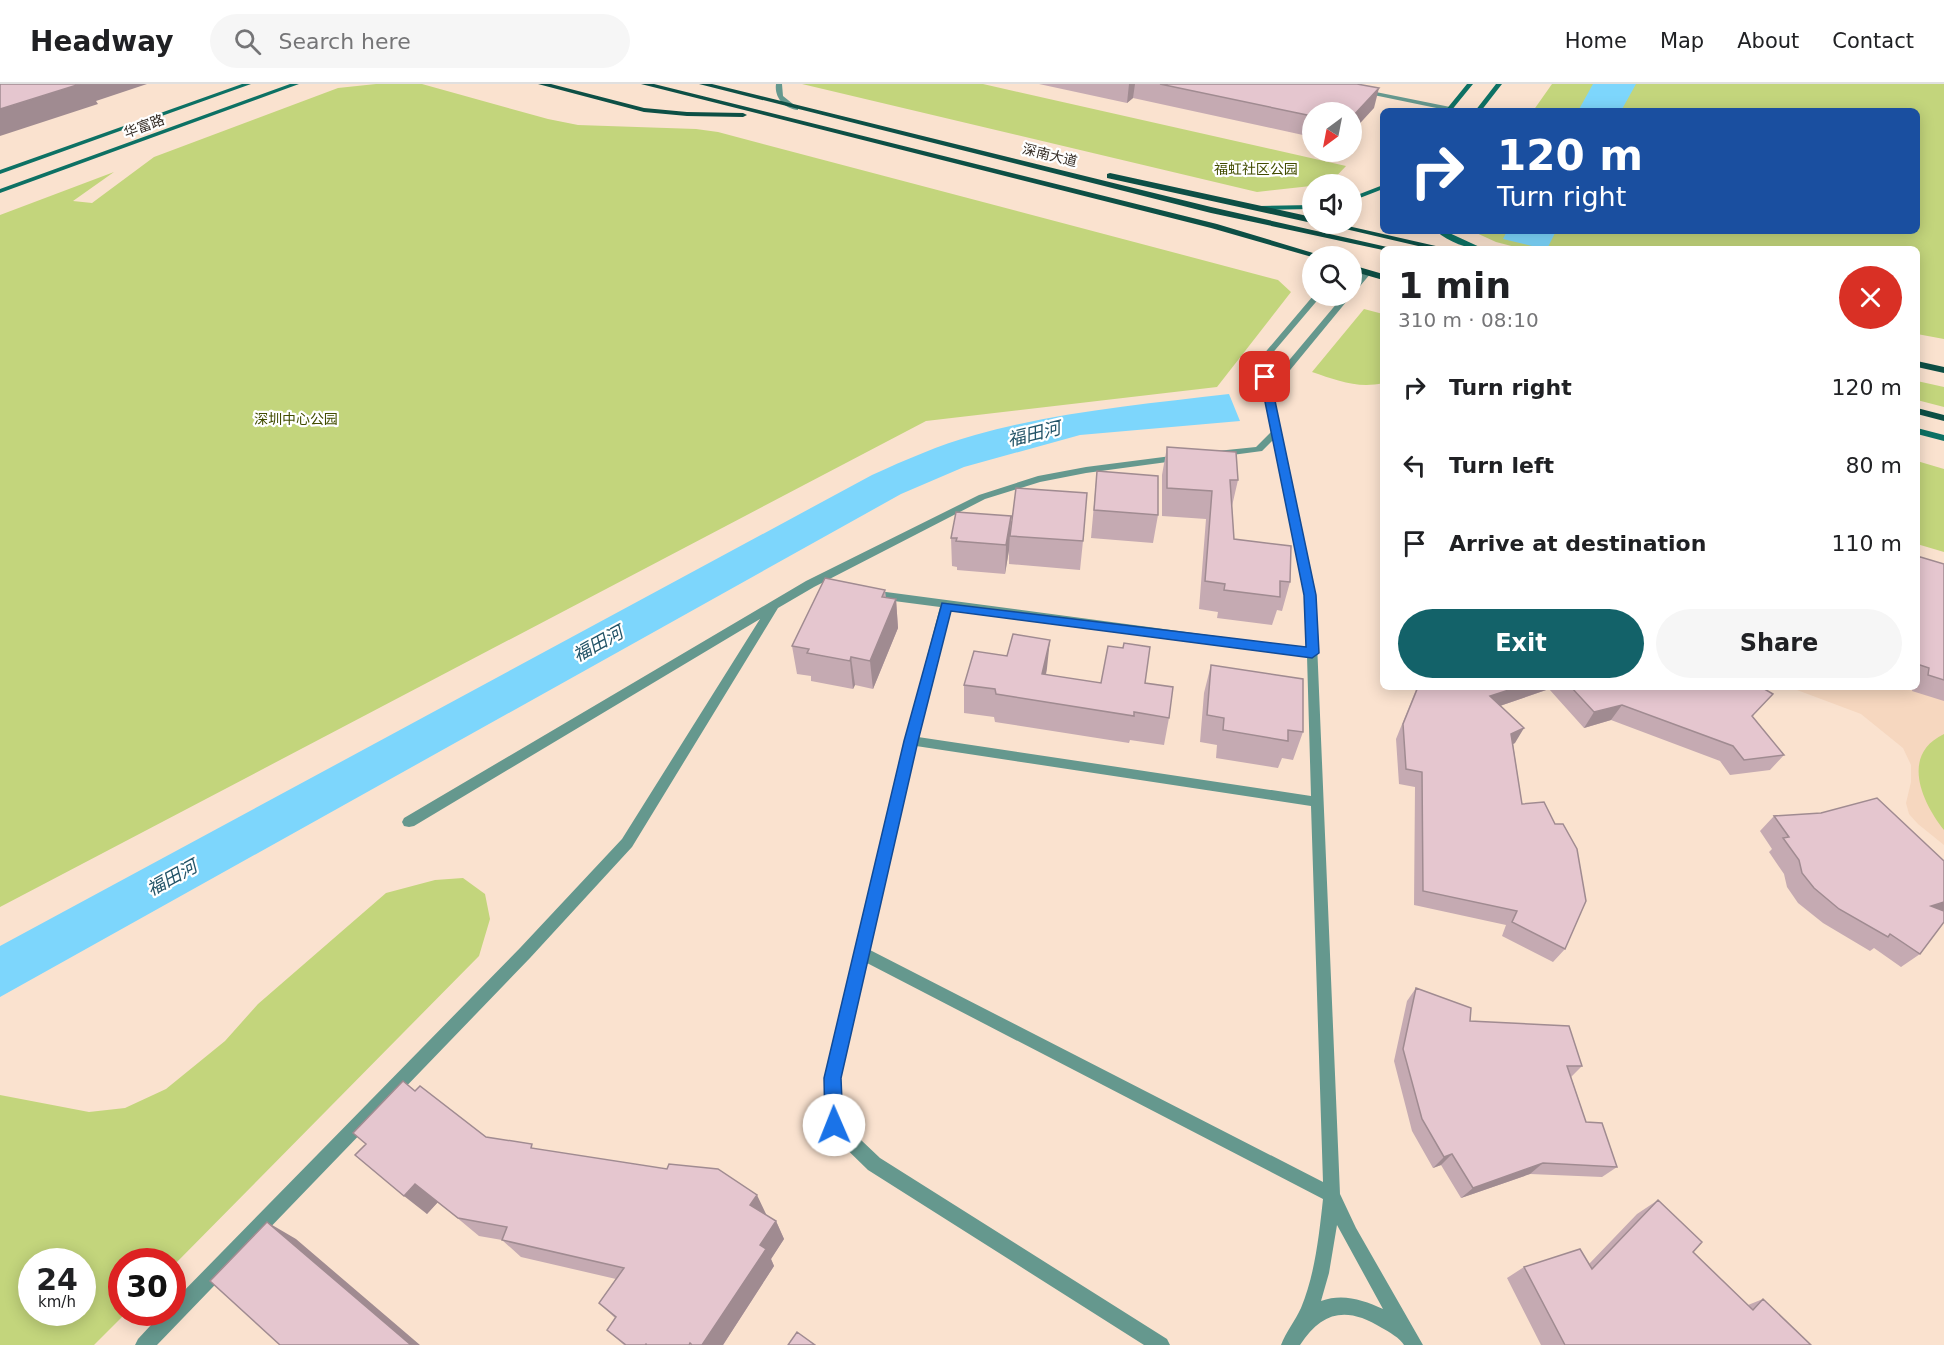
<!DOCTYPE html>
<html lang="en">
<head>
<meta charset="utf-8">
<style>
  :root { --surface:#fff; --page:#f6f6f6; --text:#202124; --muted:#757577; --line:#e0e0e0; --accent:#136269 }
  body { margin:0; font-family:"DejaVu Sans","Noto Sans SC",sans-serif; background:var(--page); color:var(--text); height:100vh; display:flex; flex-direction:column; font-size:22px; white-space:nowrap }
  * { box-sizing:border-box; margin:0 }
  p { font-size:20px; color:var(--muted) }
  .icon { flex:none; width:33px; height:33px; fill:none; stroke:currentColor; stroke-width:2; stroke-linecap:round; stroke-linejoin:round }
  .map { position:relative; flex:1; overflow:hidden }
  .details { position:absolute; left:1380px; top:162px; width:540px; height:444px; display:flex; flex-direction:column; background:var(--surface); border-radius:9px; box-shadow:0 3px 15px #0003 }
  .details>* { flex:none }
  .top-card { position:absolute; left:1380px; top:24px; width:540px; height:126px; border-radius:9px; box-shadow:0 3px 15px #0003; background:#1a4fa0; color:#fff; overflow:hidden }
  .needle { width:39px; rotate:212deg }
  .fabs { position:absolute; left:1302px; top:18px; display:grid; gap:12px }
  .fabs a { display:grid; place-items:center; width:60px; height:60px; border-radius:50%; background:var(--surface); box-shadow:0 3px 15px #0003; font-size:30px }
  .speed { position:absolute; left:18px; top:1164px; display:flex; gap:12px; font-size:30px; font-weight:700; text-align:center }
  .speed>* { display:grid; place-content:center; width:78px; height:78px; border-radius:50%; background:var(--surface); box-shadow:0 3px 15px #0003; line-height:1 }
  .speed small { font-size:15px; font-weight:400 }
  .speed .limit { border:9px solid #d22; background:#fff; color:#111 }
  .pin { position:absolute; display:grid; place-items:center; width:51px; height:51px; color:#fff; margin:-26px; border-radius:12px; box-shadow:0 3px 9px #0006 }
  .me { position:absolute; width:66px; margin:-33px; rotate:359deg; stroke-linejoin:round; filter:drop-shadow(0 0 4px #0008) }
  .turn { display:flex; align-items:center; gap:21px; height:126px; padding:0 18px; font-size:27px }
  .turn .icon { width:78px; height:78px; stroke-width:2.5 }
  .turn b { display:block; font-size:42px; line-height:51px }
  .round { display:grid; place-items:center; flex:none; width:63px; height:63px; border-radius:32px; background:var(--page) }
  .summary { display:flex; align-items:center; justify-content:space-between; height:102px; padding:0 18px }
  h1 { font-size:36px; font-weight:700; line-height:45px }
  .action { display:flex; gap:12px; margin-top:auto; padding:12px 18px }
  .action a { flex:1; height:69px; border-radius:36px; background:var(--accent); color:#fff; font-size:24px; font-weight:700; line-height:69px; text-align:center }
  .action a+a { background:var(--page); color:var(--text) }
  ul { padding:0; list-style:none }
  li { display:flex; align-items:center; gap:18px; height:78px; padding:0 18px }
  li div { flex:1 }
  li b { display:block; font-size:22px }
  li em { font-style:normal }
  header { display:flex; align-items:center; gap:36px; box-sizing:border-box; height:84px; padding:0 30px; background:var(--surface); border-bottom:2px solid var(--line) }
  header strong { font-size:28px }
  nav { display:flex; gap:33px; margin-inline-start:auto; font-size:21px }
  .search { width:420px; height:54px; background:var(--page); display:flex; align-items:center; gap:15px; box-sizing:border-box; padding:0 21px; border-radius:33px; color:var(--muted); font-size:22px }
  .map>svg:first-child { display:block }
</style>
</head>
<body>
<header>
<strong>Headway</strong>
<div class="search"><svg class="icon" aria-label="search" viewBox="0 0 24 24"><circle cx="10" cy="10" r="6"/><path d="M15 15l6 6"/></svg>Search here</div>
<nav><a>Home</a><a>Map</a><a>About</a><a>Contact</a></nav>
</header>
<div class="map">
<svg width="1944" height="1261" viewBox="0 0 1944 1261">
  <rect width="100%" height="100%" fill="#fae2cf"/>
  <path fill="#f6d7bf" d="M1944,500V761L1918,740L1909,730L1906,719L1911,698V681L1903,664L1861,630L1789,603H1917Z"/>
  <path fill="#c3d57c" fill-rule="evenodd" d="M376,0H422L548,35L578,41L696,45L718,48L1278,196L1291,208L1217,303L926,337L0,823V131L114,88L73,117L92,119L154,73L338,4Z
    M802,0H983L1346,82L1329,100L1257,108Z
    M1552,0H1944V255L1917,250V165H1523L1496,158L1472,147H1917V27H1533Z
    M1364,225L1383,230V299C1358,305 1336,296 1312,288Z
    M1917,297L1944,303V323L1917,316Z
    M1917,377L1944,385V468L1917,460Z
    M1944,650V746C1922,718 1900,671 1944,650Z
    M463,794L485,810L490,835L479,872L173,1182L172,1178H122V1228L126,1229L94,1261H0V1011L89,1028L125,1024L166,1005L225,957L258,920L386,809L435,796ZM32,1178H82V1228H32Z"/>
  <path fill="#7dd6fc" d="M1593,0H1636L1621,27H1578Z
    M1507,147H1556L1547,165H1544L1503,155Z
    M1229,310L1240,337L1080,351L964,383L901,410L0,913V862L872,391C905,376 939,361 975,351C1057,328 1144,320 1229,310Z"/>
  <g fill="none" stroke-linecap="round" stroke-linejoin="round">
    <path fill="#65988e" fill-rule="evenodd" d="M776,0H782L783,12L798,24V26C785,25 774,14 776,0Z
      M1361,5L1460,25L1463,27H1451L1359,8Z
      M1364,187L1371,189L1355,208H1352V202Z
      M1313,212H1321L1265,278L1270,299L1343,212H1351L1272,308L1315,511L1340,1110L1356,1144L1423,1261H1404C1400,1254 1389,1248 1382,1244C1347,1222 1322,1227 1300,1261H1281C1286,1248 1295,1237 1301,1224C1315,1190 1319,1152 1323,1115L867,879L841,994L842,1038L880,1074L1167,1255L1170,1261H1144L868,1086L828,1047L826,1041L825,994L905,657L940,523L871,514L866,510L871,506L1306,564L1305,511L1273,356L1262,367L1217,373L1212,370L1217,367L1256,363L1271,348L1257,278ZM951,524L1307,572L1311,712L918,653ZM916,662L1311,722L1323,1098L870,866ZM1337,1141L1383,1225C1363,1216 1343,1209 1321,1217L1329,1189Z
      M1179,371L1182,372V376L1086,389L1040,398L985,415L814,503L778,524L632,763L530,874L157,1261H135L138,1255L163,1228H172V1219L520,864L622,755L760,535L414,742L409,743L404,742L402,738L404,734L806,497L979,411L1038,392L1086,383Z"/>
    <path fill="#0d7164" fill-rule="evenodd" d="M242,0H251L0,90V86Z
      M290,0H299L0,109V105Z
      M1467,0H1473L1451,27H1445Z
      M1496,0H1502L1481,27H1475Z
      M1383,101V105L1352,117V113Z
      M1312,121V125L1260,126L1256,124L1260,122Z
      M1436,147H1445L1484,165C1467,165 1449,158 1436,147Z
      M1917,344L1944,351V357L1917,350Z"/>
    <path fill="#0d4f45" fill-rule="evenodd" d="M538,0H551L644,24L687,28L743,29L747,31L743,33L687,32L644,28Z
      M641,0H654L1217,140L1323,172L1312,173L1211,144Z
      M699,0H712L1211,123L1396,165L1383,166L1211,129Z
      M1110,89L1312,133V139L1107,94V90Z
      M1324,140H1339L1449,165H1431Z
      M1352,181L1383,190V196L1352,187Z
      M1917,277L1944,283V289L1917,283Z
      M1917,324L1944,331V337L1917,330Z"/>
  </g>
  <path fill="#c5aab2" d="M1039,0H1357L1374,24L1352,28H1312V53L1133,14L1127,19Z
    M1167,363L1238,396L1232,422L1234,455L1290,498L1282,527L1277,526L1272,541L1217,534L1218,528L1199,525L1206,435L1162,432V391Z
    M1097,387L1158,431L1153,459L1091,454Z
    M1011,432V445L1083,457L1080,486L1009,480V466L1005,490L957,486V483L952,482L951,454Z
    M1917,472L1944,480V617L1912,607L1913,603H1917Z
    M885,506L886,514L896,515L898,544L873,605L855,601L853,605L811,597V592L797,590L792,562Z
    M1211,581L1303,648L1293,676L1282,674L1278,684L1216,674L1217,661L1200,658L1204,609Z
    M1047,584L1046,591L1101,599H1145L1169,634L1164,661L1130,656L1129,659L995,638L994,633L964,629V601Z
    M1417,603H1761L1753,633L1784,671L1770,686L1730,691L1720,677L1611,636L1584,644L1549,605L1500,622L1515,659L1513,660L1522,720L1565,865L1553,878L1502,852L1506,841L1414,821L1415,703L1399,700L1396,655Z
    M1774,732L1944,777V826L1920,870L1901,883L1874,864L1870,867L1823,839L1798,819L1787,803L1784,790L1769,768L1772,765L1760,747Z
    M1416,904L1470,937L1582,982L1571,993L1586,1038L1617,1083L1602,1093L1530,1090L1461,1114L1441,1081L1433,1084L1412,1047L1394,977L1407,917Z
    M415,1007L486,1053L537,1065L766,1130L765,1131L776,1137L784,1155L771,1175L774,1182L723,1261H624L607,1246L615,1234L599,1219L616,1195L521,1173L502,1156L479,1152L438,1118L427,1130L366,1060Z
    M1658,1116L1693,1168L1748,1221L1763,1215L1811,1261H1541L1507,1194L1524,1183L1589,1180L1637,1130Z"/>
  <path fill="#a08b91" d="M80,0H147L96,17L98,20L0,52V25Z
    M1129,0H1135L1133,14L1127,19Z
    M1379,4L1374,24L1352,48V33Z
    M1011,432L1009,466L1005,490L1006,461Z
    M896,515L898,544L873,605L870,577Z
    M1050,556L1047,584L1040,618L1042,590Z
    M851,573L855,601L853,605L850,577Z
    M1518,603H1550L1549,605L1482,628L1490,612Z
    M1622,621L1611,636L1584,644L1594,628Z
    M1524,644L1515,659L1502,665L1511,650Z
    M1944,818V826L1913,836L1931,822Z
    M1452,1070L1441,1081L1433,1084L1444,1073Z
    M1543,1079L1530,1090L1461,1114L1473,1104Z
    M415,1100L438,1118L427,1130L404,1112Z
    M757,1111L766,1130L759,1139L750,1121Z
    M776,1137L784,1155L771,1175L774,1182L723,1261H702L760,1161Z
    M267,1138L296,1155L420,1261H411Z"/>
  <path fill="#e5c6cf" stroke="#a08b91" stroke-width="1.5" d="M0,0H80L0,25Z
    M1160,0H1357L1379,4L1352,33V28H1312V32Z
    M1167,363L1236,368L1238,396H1230L1234,455L1291,462L1290,498L1280,497V513L1224,506L1225,500L1205,497L1212,407L1167,404Z
    M1097,387L1158,392V431L1094,426Z
    M1016,404L1087,409L1083,457L1010,452Z
    M956,428L1011,432L1006,461L956,457L957,454H951Z
    M1917,472L1944,480V596L1928,591L1929,584L1917,580Z
    M825,494L885,506L882,513L896,515L870,577L851,573L850,577L807,569L809,565L792,562Z
    M1013,550L1050,556L1042,590L1101,599L1108,562L1123,564L1124,559L1150,563L1145,599L1173,603L1169,634L1134,628V632L996,610L995,605L964,601L974,567L1007,572Z
    M1211,581L1303,595V648L1288,646V657L1223,646L1224,634L1207,631Z
    M1418,603H1518L1490,612L1524,644L1511,650L1522,720L1544,718L1555,740H1563L1577,765L1586,817L1565,865L1512,838L1517,827L1423,807L1422,688L1406,685L1403,640Z
    M1571,603H1761L1773,610L1752,632L1784,671L1744,676L1733,662L1622,621L1594,628Z
    M1877,714L1944,777V818L1931,822L1944,827V838L1920,870L1890,850L1888,853L1839,825L1814,804L1802,789L1799,776L1783,754L1789,753L1774,732L1821,729Z
    M1416,904L1471,924L1470,937L1569,942L1582,982H1567L1586,1038L1602,1039L1617,1083L1543,1079L1473,1104L1452,1070L1444,1073L1422,1035L1403,965Z
    M403,997L415,1007L420,1002L486,1053L532,1060L531,1064L667,1085L669,1080L718,1085L757,1111L750,1121L776,1137L760,1161L766,1165L702,1261H692L690,1259L689,1261H647L646,1260L645,1261H626L607,1246L616,1233L599,1219L624,1184L502,1156L507,1143L458,1134L415,1100L404,1112L355,1071L366,1060L353,1049Z
    M1658,1116L1702,1158L1693,1168L1753,1226L1763,1215L1811,1261H1565L1524,1183L1580,1165L1592,1185Z
    M267,1138L411,1261H280L210,1197Z
    M797,1248L815,1261H788Z"/>
  <path fill="#1a73e8" stroke="#114b97" stroke-width="1.5" d="M1265,290L1270,293L1316,511L1319,569L1312,574L951,527L918,657L841,994L843,1041L840,1048L834,1051L827,1048L825,1041L824,994L904,657L942,519L1306,563L1304,511L1260,293Z"/>
  <g text-anchor="middle" stroke-width="4.5" stroke-linejoin="round" paint-order="stroke">
    <g font-size="14" fill="#352c25" stroke="#fff">
      <text transform="translate(144 42) rotate(-20)" y="5">华富路</text>
      <text transform="translate(1050 71) rotate(14)" y="5">深南大道</text>
    </g>
    <g font-size="14" fill="#424d00" stroke="#fff">
      <text x="1256" y="90">福虹社区公园</text>
      <text x="296" y="340">深圳中心公园</text>
    </g>
    <g font-size="18" font-style="italic" fill="#235468" stroke="#fff">
      <text transform="translate(1034 350) rotate(-14)" y="6">福田河</text>
      <text transform="translate(598 560) rotate(-29)" y="6">福田河</text>
      <text transform="translate(172 794) rotate(-29)" y="6">福田河</text>
    </g>
  </g>
</svg>
<div class="fabs">
<a><svg class="needle" viewBox="-14 -14 28 28"><path d="M0-13l5 13h-10z" fill="#e53935"/><path d="M0 13l5-13h-10z" fill="#757577"/></svg></a>
<a><svg class="icon" aria-label="sound" viewBox="0 0 24 24"><path d="M4 9h4l5-4v14l-5-4H4zM17 9q2 3 0 6"/></svg></a>
<a><svg class="icon" aria-label="search" viewBox="0 0 24 24"><circle cx="10" cy="10" r="6"/><path d="M15 15l6 6"/></svg></a>
</div>
<div class="speed"><div>24<small>km/h</small></div><div class="limit">30</div></div>
<div class="pin" style="left:1265px;top:293px;background:#d93025"><svg class="icon" aria-label="arrive" viewBox="0 0 24 24"><path d="M6 21V4h12l-3 4 3 4H6"/></svg></div>
<svg class="me" style="left:834px;top:1041px" viewBox="-20 -20 40 40"><circle r="19" fill="#fff"/><path d="M0-13L10 11 0 6-10 11z" fill="#1a73e8"/></svg>
<div class="top-card">
<div class="turn"><svg class="icon" aria-label="right" viewBox="0 0 24 24"><path d="M7 20v-9h11M14 6l5 5-5 5"/></svg><div><b>120 m</b>Turn right</div></div>
</div>
<section class="details">
<div class="summary"><div><h1>1 min</h1><p>310 m · 08:10</p></div><a class="round" style="background:#d93025;color:#fff"><svg class="icon" aria-label="close" viewBox="0 0 24 24"><path d="M6 6l12 12M18 6L6 18"/></svg></a></div>
<ul>
<li><svg class="icon" aria-label="right" viewBox="0 0 24 24"><path d="M7 20v-9h11M14 6l5 5-5 5"/></svg><div><b>Turn right</b></div><em>120 m</em></li>
<li><svg class="icon" aria-label="left" viewBox="0 0 24 24"><path d="M17 20v-9H6M10 6l-5 5 5 5"/></svg><div><b>Turn left</b></div><em>80 m</em></li>
<li><svg class="icon" aria-label="arrive" viewBox="0 0 24 24"><path d="M6 21V4h12l-3 4 3 4H6"/></svg><div><b>Arrive at destination</b></div><em>110 m</em></li>
</ul>
<div class="action"><a>Exit</a><a>Share</a></div>
</section>
</div>
</body>
</html>
